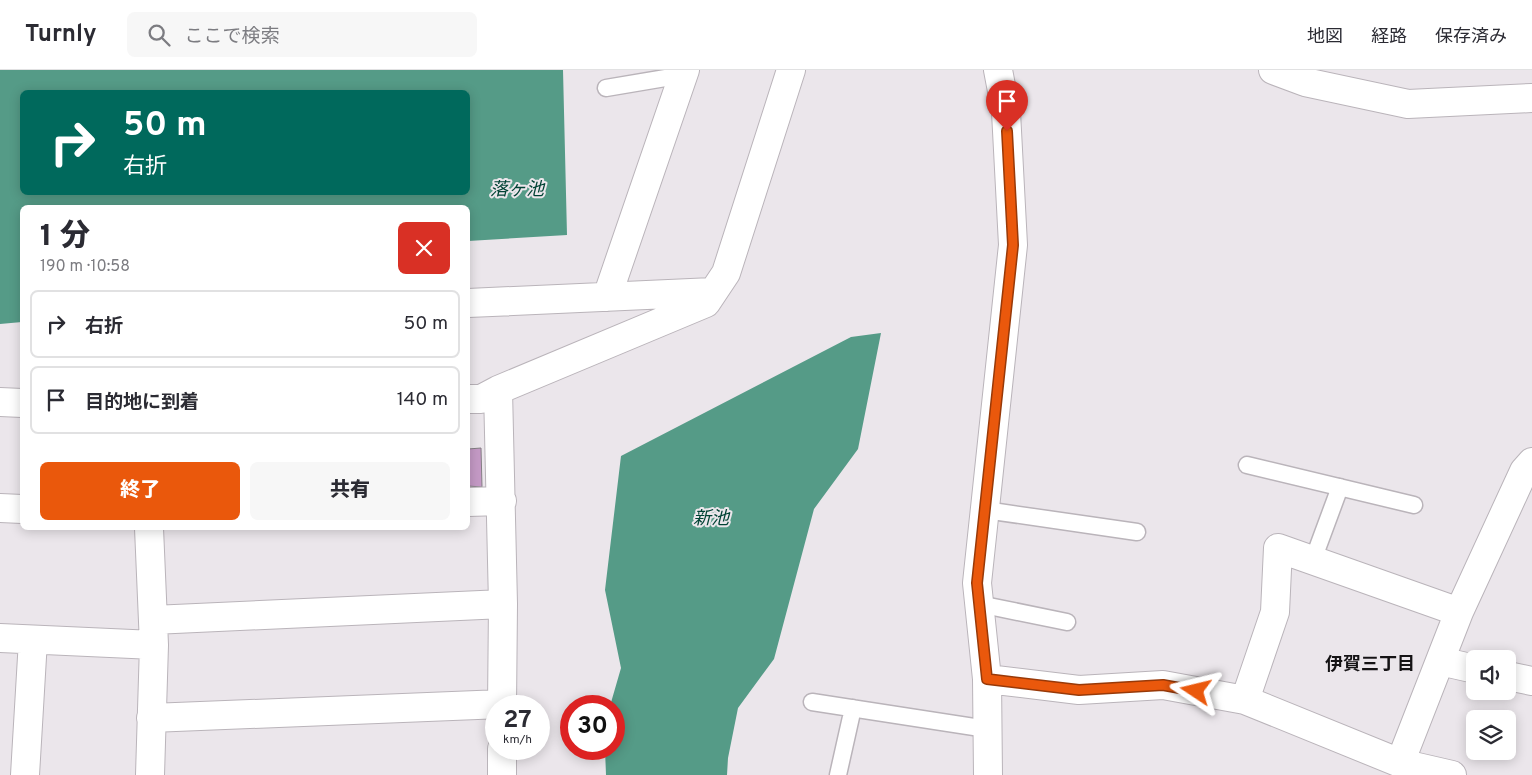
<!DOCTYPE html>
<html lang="ja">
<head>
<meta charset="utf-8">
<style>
  :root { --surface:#fff; --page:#f7f7f7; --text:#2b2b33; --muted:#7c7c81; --line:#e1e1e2; --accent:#ea580c }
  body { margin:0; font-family:Overpass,"Noto Sans JP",sans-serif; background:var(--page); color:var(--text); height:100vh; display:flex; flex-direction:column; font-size:19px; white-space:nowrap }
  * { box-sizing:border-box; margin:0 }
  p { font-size:16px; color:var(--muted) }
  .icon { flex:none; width:28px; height:28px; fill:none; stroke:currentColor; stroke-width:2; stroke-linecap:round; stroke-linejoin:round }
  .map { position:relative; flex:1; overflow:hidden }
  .sheet { position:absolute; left:20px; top:135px; width:450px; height:325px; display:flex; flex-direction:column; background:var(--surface); border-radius:8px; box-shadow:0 2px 12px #0003 }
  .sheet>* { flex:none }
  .top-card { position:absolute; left:20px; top:20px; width:450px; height:105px; border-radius:8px; box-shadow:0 2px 12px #0003; background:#00695c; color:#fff; overflow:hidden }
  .fabs { position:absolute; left:1466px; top:580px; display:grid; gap:10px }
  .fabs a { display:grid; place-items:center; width:50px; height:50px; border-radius:8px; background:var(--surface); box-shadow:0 2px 12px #0003; font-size:25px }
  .speed { position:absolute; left:485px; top:625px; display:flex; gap:10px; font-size:25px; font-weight:700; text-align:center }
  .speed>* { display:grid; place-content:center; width:65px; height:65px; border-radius:50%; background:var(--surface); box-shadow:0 2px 12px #0003; line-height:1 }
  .speed small { font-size:12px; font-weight:400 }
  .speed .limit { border:8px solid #d22; background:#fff; color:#111 }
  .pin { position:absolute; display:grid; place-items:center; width:42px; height:42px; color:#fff; margin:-51px -21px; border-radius:50% 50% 50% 0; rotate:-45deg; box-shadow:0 0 5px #0007 }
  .pin .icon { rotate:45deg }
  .me { position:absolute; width:55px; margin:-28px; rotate:280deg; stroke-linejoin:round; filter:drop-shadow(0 0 4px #0008) }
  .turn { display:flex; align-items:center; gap:18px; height:105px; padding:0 20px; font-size:22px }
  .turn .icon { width:65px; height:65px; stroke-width:2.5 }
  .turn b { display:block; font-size:35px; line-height:42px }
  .round { display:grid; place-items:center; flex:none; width:52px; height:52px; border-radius:8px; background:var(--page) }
  .summary { display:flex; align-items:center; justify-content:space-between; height:85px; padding:0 20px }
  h1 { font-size:30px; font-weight:800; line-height:38px }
  .button { display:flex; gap:10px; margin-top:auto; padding:10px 20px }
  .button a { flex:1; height:58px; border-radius:8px; background:var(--accent); color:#fff; font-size:20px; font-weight:800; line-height:58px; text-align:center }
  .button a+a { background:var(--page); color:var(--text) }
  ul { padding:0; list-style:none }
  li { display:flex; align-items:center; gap:15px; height:68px; margin:0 10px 8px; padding:0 10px; border:2px solid var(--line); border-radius:8px }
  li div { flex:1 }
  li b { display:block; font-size:19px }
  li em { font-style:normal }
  header { display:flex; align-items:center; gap:30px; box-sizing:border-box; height:70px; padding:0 25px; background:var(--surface); border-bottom:1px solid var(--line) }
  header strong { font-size:24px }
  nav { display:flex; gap:28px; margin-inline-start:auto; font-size:18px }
  .search { width:350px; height:45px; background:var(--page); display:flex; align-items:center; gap:12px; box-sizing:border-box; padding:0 18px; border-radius:8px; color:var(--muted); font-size:19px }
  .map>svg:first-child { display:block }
</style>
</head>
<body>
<header>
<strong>Turnly</strong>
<div class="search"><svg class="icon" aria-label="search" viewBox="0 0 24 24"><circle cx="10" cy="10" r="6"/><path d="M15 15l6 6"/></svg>ここで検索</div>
<nav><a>地図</a><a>経路</a><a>保存済み</a></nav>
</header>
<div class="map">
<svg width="1532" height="705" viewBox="0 0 1532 705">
  <rect width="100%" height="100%" fill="#ebe6eb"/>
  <path fill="#559b87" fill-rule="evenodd" d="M0,0H563L567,165L468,171V138H22V252L0,254ZM22,22H468V122H22Z
    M881,263L858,379L814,439L774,589L738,638L728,688L727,705H606L605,679H614V636H610L621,598L605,520L621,386L851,267Z"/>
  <path fill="#c59ac6" stroke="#837e83" d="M481,378L482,417L468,416V379Z"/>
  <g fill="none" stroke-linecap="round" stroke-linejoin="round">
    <defs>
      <path id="lane" d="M606,18L683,5
        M1247,395L1414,435
        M985,440L1137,462
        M1313,490L1340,417
        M979,534L1067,552
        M812,632L987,659
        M838,705L853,638"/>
      <path id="street" d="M1273,0L1305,12L1408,34L1532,28
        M607,227L685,0
        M468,233L713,222
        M468,329H481L498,320
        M0,332L22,333
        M468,432L502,431
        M0,438L22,439
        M149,458L154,575L150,705
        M153,550L503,534
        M0,568L154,575
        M1440,591L1475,599
        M1508,606L1532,611
        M987,609L977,513L1013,175L1006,42L998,0
        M1245,630L1275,542L1278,478L1459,542
        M502,636L503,534L498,320L706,233L726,203L791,0
        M151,648L502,634
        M502,679V705
        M1400,693L1452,705
        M25,705L33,570
        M988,705L987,609L1079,620L1163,615L1245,630L1400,693L1459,542L1524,401L1532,392"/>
    </defs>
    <use href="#lane" stroke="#bab4ba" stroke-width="19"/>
    <use href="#street" stroke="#bab4ba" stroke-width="30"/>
    <use href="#lane" stroke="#fff" stroke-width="16"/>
    <use href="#street" stroke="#fff" stroke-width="28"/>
  </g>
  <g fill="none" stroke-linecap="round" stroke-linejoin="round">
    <defs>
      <path id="route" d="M1007,61L1013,175L977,513L987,609L1079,620L1163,615L1196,621"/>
    </defs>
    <use href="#route" stroke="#983908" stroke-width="12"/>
    <use href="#route" stroke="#ea580c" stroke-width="9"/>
  </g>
  <g text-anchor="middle" stroke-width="4" stroke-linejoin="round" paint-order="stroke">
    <g font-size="18" font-style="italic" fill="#004234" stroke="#ebe6eb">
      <text x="517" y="125">落ヶ池</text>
      <text x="711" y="454">新池</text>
    </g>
    <g font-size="18" font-weight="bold" fill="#151315" stroke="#ebe6eb">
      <text x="1370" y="600">伊賀三丁目</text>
    </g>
  </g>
</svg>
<div class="fabs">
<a><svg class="icon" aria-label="sound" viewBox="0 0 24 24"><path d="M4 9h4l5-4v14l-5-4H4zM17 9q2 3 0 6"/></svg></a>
<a><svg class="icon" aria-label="layers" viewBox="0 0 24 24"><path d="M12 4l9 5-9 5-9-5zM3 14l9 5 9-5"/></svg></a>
</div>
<div class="speed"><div>27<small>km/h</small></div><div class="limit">30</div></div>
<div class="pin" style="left:1007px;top:61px;background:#d93025"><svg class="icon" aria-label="arrive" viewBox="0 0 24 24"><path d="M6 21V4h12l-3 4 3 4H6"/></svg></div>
<svg class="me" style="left:1196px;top:621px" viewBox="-20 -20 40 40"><path d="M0-17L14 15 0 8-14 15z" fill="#ea580c" stroke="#fff" stroke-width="4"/></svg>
<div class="top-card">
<div class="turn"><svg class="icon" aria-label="right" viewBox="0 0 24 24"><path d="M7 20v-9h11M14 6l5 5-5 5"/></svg><div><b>50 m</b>右折</div></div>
</div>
<section class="sheet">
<div class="summary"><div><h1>1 分</h1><p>190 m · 10:58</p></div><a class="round" style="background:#d93025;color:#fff"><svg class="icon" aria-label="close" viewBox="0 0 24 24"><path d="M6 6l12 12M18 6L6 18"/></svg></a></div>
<ul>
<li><svg class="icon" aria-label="right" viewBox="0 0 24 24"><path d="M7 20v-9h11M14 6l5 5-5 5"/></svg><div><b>右折</b></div><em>50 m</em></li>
<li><svg class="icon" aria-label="arrive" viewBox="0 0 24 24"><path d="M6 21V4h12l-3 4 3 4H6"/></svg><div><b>目的地に到着</b></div><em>140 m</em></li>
</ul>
<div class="button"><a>終了</a><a>共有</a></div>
</section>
</div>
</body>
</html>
